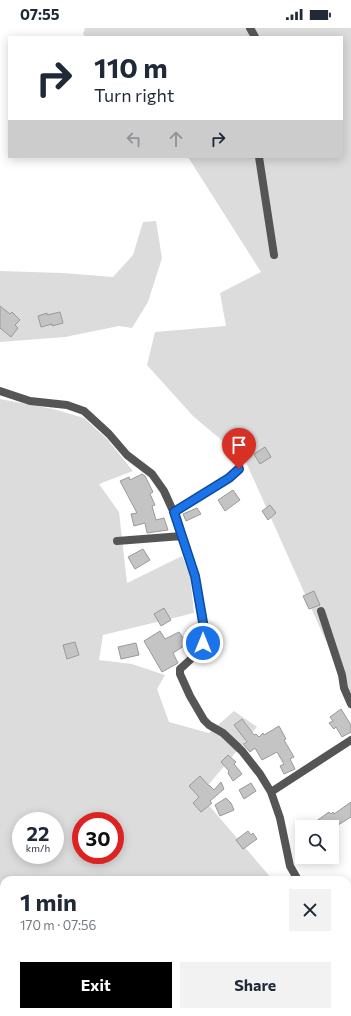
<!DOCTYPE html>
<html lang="en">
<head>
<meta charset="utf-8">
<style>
  :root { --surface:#fff; --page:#f2f2f3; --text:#1f2937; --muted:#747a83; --accent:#000 }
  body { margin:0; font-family:Commissioner,sans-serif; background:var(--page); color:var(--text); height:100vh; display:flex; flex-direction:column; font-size:15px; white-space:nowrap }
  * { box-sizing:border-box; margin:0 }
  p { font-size:13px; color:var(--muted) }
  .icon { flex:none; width:22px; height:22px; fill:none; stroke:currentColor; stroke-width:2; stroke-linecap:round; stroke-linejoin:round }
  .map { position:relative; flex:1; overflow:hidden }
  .sheet { position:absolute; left:0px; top:848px; width:351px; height:140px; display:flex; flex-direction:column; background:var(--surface); border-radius:12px 12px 0 0; box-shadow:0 2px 10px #0003 }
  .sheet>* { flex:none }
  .top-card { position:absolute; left:8px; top:8px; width:335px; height:122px; border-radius:0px; box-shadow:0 2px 10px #0003; background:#fff; color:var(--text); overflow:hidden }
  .buttons { position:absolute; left:295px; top:792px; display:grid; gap:8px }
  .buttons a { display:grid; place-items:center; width:44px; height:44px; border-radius:0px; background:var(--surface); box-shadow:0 2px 10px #0003; font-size:20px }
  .speed { position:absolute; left:12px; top:784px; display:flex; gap:8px; font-size:20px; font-weight:700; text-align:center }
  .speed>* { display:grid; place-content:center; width:52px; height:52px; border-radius:50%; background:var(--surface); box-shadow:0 2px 10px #0003; line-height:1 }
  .speed small { font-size:10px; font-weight:400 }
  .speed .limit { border:6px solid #d22; background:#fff; color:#111 }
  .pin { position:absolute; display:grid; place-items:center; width:34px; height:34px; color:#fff; margin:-41px -17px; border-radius:50% 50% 50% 0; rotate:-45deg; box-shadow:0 0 4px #0007 }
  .pin .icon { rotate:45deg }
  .me { position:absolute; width:44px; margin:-22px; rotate:0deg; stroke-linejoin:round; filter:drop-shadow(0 0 3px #0008) }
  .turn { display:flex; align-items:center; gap:14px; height:84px; padding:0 20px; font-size:18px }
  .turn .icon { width:52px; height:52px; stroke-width:2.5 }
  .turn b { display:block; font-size:28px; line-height:34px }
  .lanes { display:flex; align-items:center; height:38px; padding:0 20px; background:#0003; justify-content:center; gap:20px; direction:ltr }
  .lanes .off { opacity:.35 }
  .round { display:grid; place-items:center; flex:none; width:42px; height:42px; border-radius:0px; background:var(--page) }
  .headline { display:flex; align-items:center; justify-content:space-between; height:68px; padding:0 20px }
  h1 { font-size:24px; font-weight:700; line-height:30px }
  .button { display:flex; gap:8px; margin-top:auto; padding:8px 20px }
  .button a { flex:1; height:46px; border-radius:0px; background:var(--accent); color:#fff; font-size:16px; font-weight:700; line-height:46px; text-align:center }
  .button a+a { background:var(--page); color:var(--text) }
  .status { display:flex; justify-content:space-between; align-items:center; height:28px; padding:0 20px; background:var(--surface); direction:ltr }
  .status svg { height:11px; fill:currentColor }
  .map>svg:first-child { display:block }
</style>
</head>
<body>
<div class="status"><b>07:55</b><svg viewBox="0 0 49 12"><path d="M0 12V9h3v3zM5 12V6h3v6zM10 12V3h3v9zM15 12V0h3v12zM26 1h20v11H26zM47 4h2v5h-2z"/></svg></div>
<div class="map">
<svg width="351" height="988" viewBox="0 0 351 988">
  <rect width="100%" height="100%" fill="#fff"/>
  <path fill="#dcdcdc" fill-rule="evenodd" d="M85,0H351V669L245,432L193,388L147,337L155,304L226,298L220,265L261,244L188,129H342V9H85L83,6Z
    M156,193L162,230L148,274L132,300L119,298L65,309L0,314V243L63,245L113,249L133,227L143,194Z
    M0,371L53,381L84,390L107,411L133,443L99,456L119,484L127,555L182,528L190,547L194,585L103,607L99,632L132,636L165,647L157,661L169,694L209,705L234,683L257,699L200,767L273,852H4V984H154L157,988H0ZM21,793H55V827H21ZM81,793H115V827H81Z"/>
  <path fill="#c4c4c4" stroke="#999" d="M0,278L10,286L12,284L20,292L15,297L18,300L11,309L0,300Z
    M60,284L63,295L52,298V296L41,299L38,288L47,285V287Z
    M265,419L271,429L260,436L254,426Z
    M142,446L145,448L153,464L150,466L155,477L152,478L156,492L164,490L168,502L147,505L145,495L134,498L131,486L137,485L120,453L129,449L130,452Z
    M233,462L240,472L225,483L218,472Z
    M270,477L276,485L268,492L262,483Z
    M197,480L201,486L186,493L183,486Z
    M143,521L150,532L135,541L128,529Z
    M314,563L320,577L309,581L303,568Z
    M164,580L171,592L161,598L154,586Z
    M160,603L165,611L179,604L187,616L173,625L178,635L162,644L144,613Z
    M75,614L79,627L67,631L63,617Z
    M136,615L139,627L121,631L118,619Z
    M341,681L351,697V704L342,709L336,699L334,701L329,695L333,693L330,689Z
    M242,691L254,707L256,706L259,709L263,705L264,707L279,698L286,711L284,712L294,729L290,731L295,741L284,746L280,738L284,736L277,724L262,732L255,720L250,724L243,716L247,714L234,697Z
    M228,727L236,734L234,736L242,746L233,753L228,745L229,743L221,734Z
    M200,748L209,758V757L214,762L221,754L224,761L210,773L212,775L201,784L193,775L199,769L189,758Z
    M251,755L256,763L244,771L239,762Z
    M226,770L231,775L234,782L220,788L215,777Z
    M351,774V789L335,799H308L329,784L331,786L333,784L334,786Z
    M248,803L251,807L253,805L257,811L243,821L236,812Z"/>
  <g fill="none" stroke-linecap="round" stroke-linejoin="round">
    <path stroke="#555" stroke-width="4" d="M174,485L229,450L241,438"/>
    <path stroke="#555" stroke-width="8" d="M250,0L255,9
      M259,129L274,227
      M0,363L30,373L67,377L84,383L109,406L127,427L152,446L164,463L174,485L195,548L205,606C202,623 192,630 180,641V646L190,668L204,692L209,697L223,705L242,723L260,746L271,764L280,790L290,838L298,852
      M117,513L182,508
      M321,583L342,647L344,660L351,676
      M271,764L351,712
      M347,932L351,936
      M189,984L190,988
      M225,988L232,984"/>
  </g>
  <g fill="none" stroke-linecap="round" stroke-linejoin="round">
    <defs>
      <path id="route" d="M203,615L205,606L195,548L174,484L229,450L239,441"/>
    </defs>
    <use href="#route" stroke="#114b97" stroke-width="10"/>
    <use href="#route" stroke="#1a73e8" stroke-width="7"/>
  </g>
</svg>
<div class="buttons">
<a><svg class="icon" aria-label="search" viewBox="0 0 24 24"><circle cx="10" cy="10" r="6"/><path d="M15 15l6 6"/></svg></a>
</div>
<div class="speed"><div>22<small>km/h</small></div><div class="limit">30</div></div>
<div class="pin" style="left:239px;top:441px;background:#d93025"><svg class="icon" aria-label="arrive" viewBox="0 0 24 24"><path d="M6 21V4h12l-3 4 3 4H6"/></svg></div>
<svg class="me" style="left:203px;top:615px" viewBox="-20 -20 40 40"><circle r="17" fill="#1a73e8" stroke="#fff" stroke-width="3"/><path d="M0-11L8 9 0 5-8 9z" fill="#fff"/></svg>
<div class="top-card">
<div class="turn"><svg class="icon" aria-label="right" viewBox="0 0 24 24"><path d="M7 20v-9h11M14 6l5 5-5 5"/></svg><div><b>110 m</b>Turn right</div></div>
<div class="lanes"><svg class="icon off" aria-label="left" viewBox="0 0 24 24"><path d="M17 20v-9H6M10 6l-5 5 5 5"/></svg><svg class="icon off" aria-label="ahead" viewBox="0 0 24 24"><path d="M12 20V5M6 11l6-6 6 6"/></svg><svg class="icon" aria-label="right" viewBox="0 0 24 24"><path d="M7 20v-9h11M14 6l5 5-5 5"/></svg></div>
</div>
<section class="sheet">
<div class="headline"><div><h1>1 min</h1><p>170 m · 07:56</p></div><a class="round"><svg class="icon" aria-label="close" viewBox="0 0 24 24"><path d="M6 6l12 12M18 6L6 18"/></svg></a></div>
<div class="button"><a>Exit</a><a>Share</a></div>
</section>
</div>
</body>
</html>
